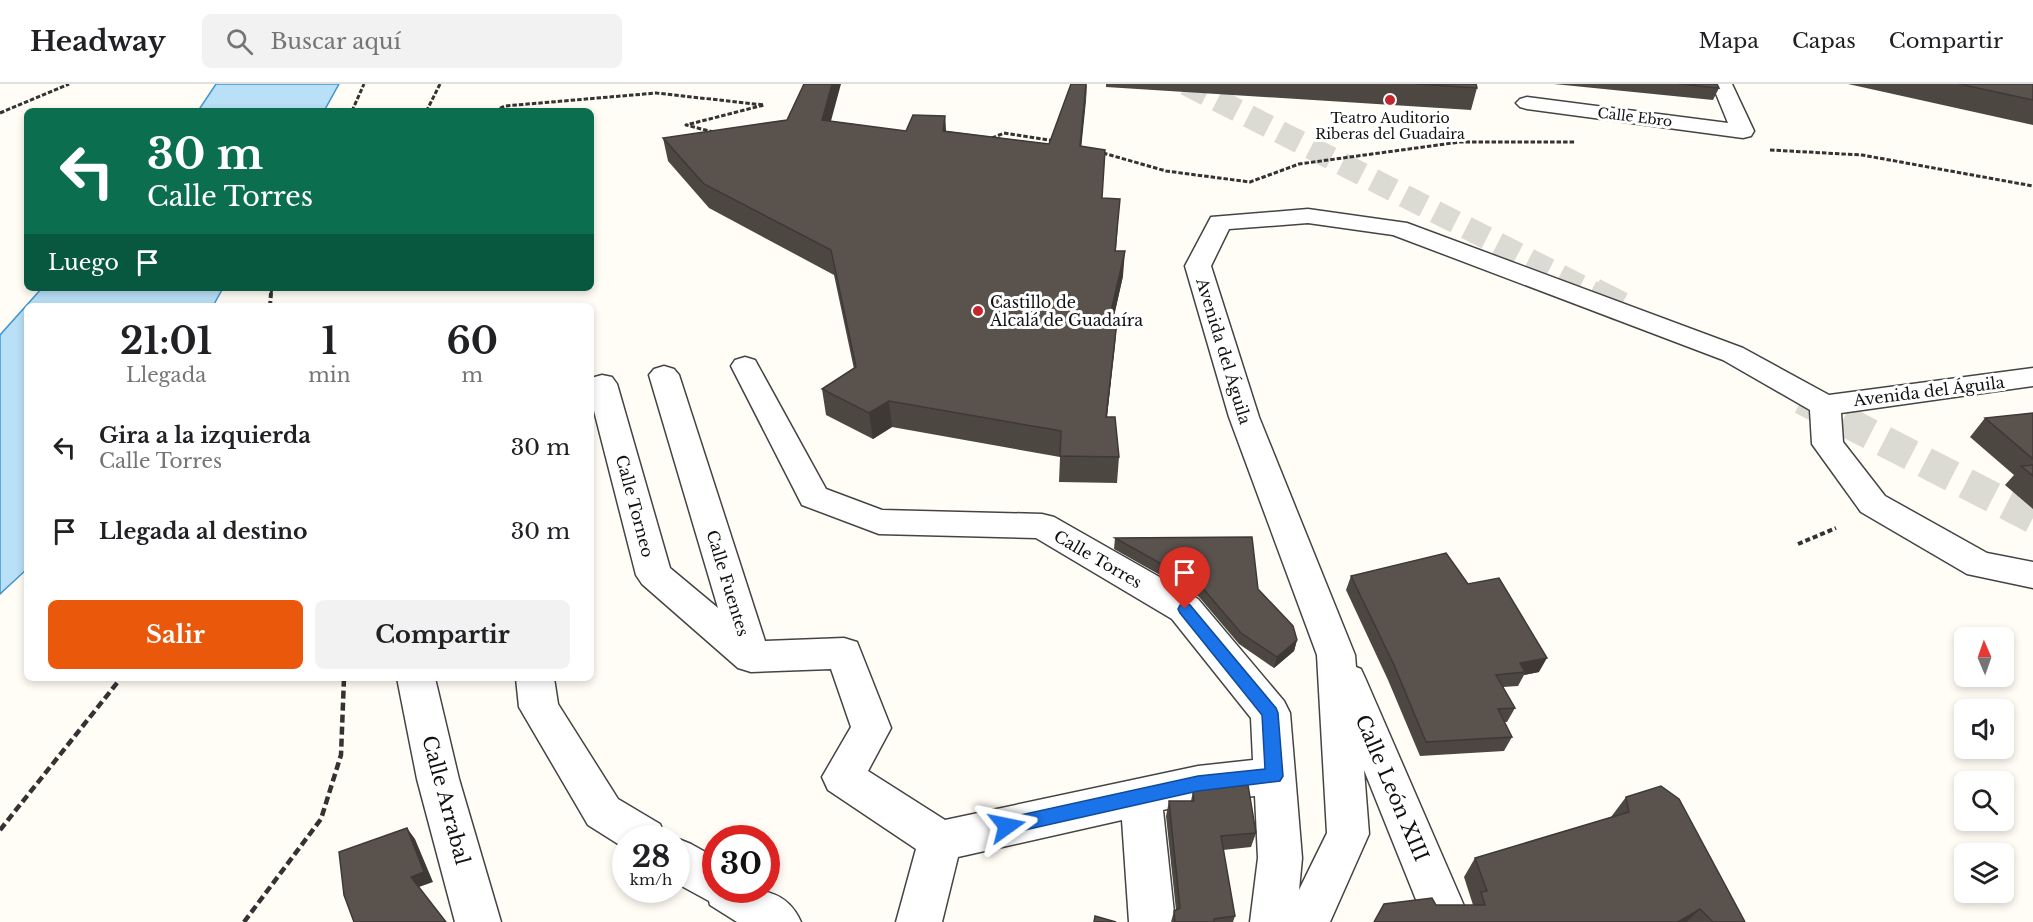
<!DOCTYPE html>
<html lang="es">
<head>
<meta charset="utf-8">
<style>
  :root { --surface:#fff; --page:#f2f2f2; --text:#202124; --muted:#757577; --line:#e0e0e0; --accent:#ea580c }
  body { margin:0; font-family:"Libre Baskerville",serif; background:var(--page); color:var(--text); height:100vh; display:flex; flex-direction:column; font-size:22px; white-space:nowrap }
  * { box-sizing:border-box; margin:0 }
  p { font-size:20px; color:var(--muted) }
  .icon { flex:none; width:33px; height:33px; fill:none; stroke:currentColor; stroke-width:2; stroke-linecap:round; stroke-linejoin:round }
  .map { position:relative; flex:1; overflow:hidden }
  .sheet { position:absolute; left:24px; top:219px; width:570px; height:378px; display:flex; flex-direction:column; background:var(--surface); border-radius:9px; box-shadow:0 3px 9px #0003 }
  .sheet>* { flex:none }
  .banner { position:absolute; left:24px; top:24px; width:570px; height:183px; border-radius:9px; box-shadow:0 3px 9px #0003; background:#0b6e4f; color:#fff; overflow:hidden }
  .needle { width:39px; rotate:358deg }
  .fabs { position:absolute; left:1954px; top:543px; display:grid; gap:12px }
  .fabs a { display:grid; place-items:center; width:60px; height:60px; border-radius:9px; background:var(--surface); box-shadow:0 3px 9px #0003; font-size:30px }
  .speed { position:absolute; left:612px; top:741px; display:flex; gap:12px; font-size:30px; font-weight:700; text-align:center }
  .speed>* { display:grid; place-content:center; width:78px; height:78px; border-radius:50%; background:var(--surface); box-shadow:0 3px 9px #0003; line-height:1 }
  .speed small { font-size:15px; font-weight:400 }
  .speed .limit { border:9px solid #d22; background:#fff; color:#111 }
  .pin { position:absolute; display:grid; place-items:center; width:51px; height:51px; color:#fff; margin:-62px -26px; border-radius:50% 50% 50% 0; rotate:-45deg; box-shadow:0 0 6px #0007 }
  .pin .icon { rotate:45deg }
  .me { position:absolute; width:66px; margin:-33px; rotate:78deg; stroke-linejoin:round; filter:drop-shadow(0 0 4px #0008) }
  .turn { display:flex; align-items:center; gap:21px; height:126px; padding:0 24px; font-size:27px }
  .turn .icon { width:78px; height:78px; stroke-width:2.5 }
  .turn b { display:block; font-size:42px; line-height:51px }
  .then { display:flex; align-items:center; height:57px; padding:0 24px; background:#0003; gap:12px; font-size:22px }
  .eta { display:flex; justify-content:space-evenly; align-items:center; height:102px; text-align:center }
  .eta b { font-size:36px; font-weight:700; line-height:42px }
  .button { display:flex; gap:12px; margin-top:auto; padding:12px 24px }
  .button a { flex:1; height:69px; border-radius:9px; background:var(--accent); color:#fff; font-size:24px; font-weight:700; line-height:69px; text-align:center }
  .button a+a { background:var(--page); color:var(--text) }
  ul { padding:0; list-style:none }
  li { display:flex; align-items:center; gap:18px; height:84px; padding:0 24px }
  li div { flex:1 }
  li b { display:block; font-size:22px }
  li em { font-style:normal }
  header { display:flex; align-items:center; gap:36px; box-sizing:border-box; height:84px; padding:0 30px; background:var(--surface); border-bottom:2px solid var(--line) }
  header strong { font-size:28px }
  nav { display:flex; gap:33px; margin-inline-start:auto; font-size:21px }
  .search { width:420px; height:54px; background:var(--page); display:flex; align-items:center; gap:15px; box-sizing:border-box; padding:0 21px; border-radius:9px; color:var(--muted); font-size:22px }
  .map>svg:first-child { display:block }
</style>
</head>
<body>
<header>
<strong>Headway</strong>
<div class="search"><svg class="icon" aria-label="search" viewBox="0 0 24 24"><circle cx="10" cy="10" r="6"/><path d="M15 15l6 6"/></svg>Buscar aquí</div>
<nav><a>Mapa</a><a>Capas</a><a>Compartir</a></nav>
</header>
<div class="map">
<svg width="2033" height="838" viewBox="0 0 2033 838">
  <rect width="100%" height="100%" fill="#fffdf5"/>
  <path fill="#b9e0f7" stroke="#3f96cf" stroke-width="1.5" d="M216,0H339L324,27H198Z
    M42,204H223L213,222H27V485L0,510V251Z"/>
  <g fill="none" stroke-linecap="round" stroke-linejoin="round">
    <path stroke="#dbdad3" stroke-width="23" stroke-dasharray="23 12" stroke-linecap="butt" d="M1186,0L1596,210"/>
    <path stroke="#dbdad3" stroke-width="31" stroke-dasharray="31 15" stroke-linecap="butt" d="M1593,209L1630,228
      M1802,315L2033,434"/>
    <defs>
      <path id="street" d="M1712,0H1732L1754,47L1751,52L1743,54L1527,25L1520,23L1516,19L1520,15L1527,13L1728,39Z
        M1308,125L1407,139L1743,264L1829,311L2033,284V302L1841,329L1843,358L1885,412L1987,469L2033,478V504L1967,490L1861,428L1812,360L1810,326L1723,276L1393,151L1308,139L1229,145L1211,182L1259,333L1355,571L1356,583L1361,585L1366,596L1471,838H1425L1364,686L1369,750L1330,838H1250L1258,774L1255,712L1198,718L1163,726L1175,838H1129L1122,736L958,773L942,838H896L916,765L828,706L822,693L851,643L831,585L751,588L738,584L642,500L636,491L591,315V294L602,291L612,293L617,300L670,484L718,524L649,291L654,285L664,282L674,285L679,291L765,557L844,554L857,558L891,644L868,687L945,736L1198,682L1253,676L1251,634L1172,535L1036,454L879,450L802,421L731,282L735,276L745,273L755,276L826,405L882,426L1042,430L1054,433L1198,515L1284,617L1290,629L1302,774L1299,806L1327,749L1317,571L1229,333L1185,182L1211,133Z
        M397,594H435L459,695L501,838H455L417,695Z
        M516,594H554L558,620L618,715L660,740L666,754H626V765L588,741L519,623Z
        M674,754H676L691,760L716,774V806C751,806 784,800 801,838H737L710,821L709,817L676,799V754Z"/>
    </defs>
    <use href="#street" stroke="#444" stroke-width="3"/>
    <path stroke="#333" stroke-width="3" stroke-dasharray="4.5 2" stroke-linecap="butt" d="M440,0L427,26L453,27
      M352,27L364,0
      M494,27L505,22L656,9L764,21L686,41L713,48
      M0,29L69,0
      M992,54L1004,49L1055,57
      M1770,66L1862,71L2033,102
      M1103,69L1166,87L1250,98L1299,80L1460,58H1576
      M271,210L272,204"/>
    <path stroke="#333" stroke-width="4" stroke-dasharray="5 3" stroke-linecap="butt" d="M270,222L271,209
      M1798,460L1836,444"/>
    <path stroke="#333" stroke-width="4.5" stroke-dasharray="8 4" stroke-linecap="butt" d="M0,746L121,594
      M244,838L321,735L341,671L344,594"/>
    <use href="#street" fill="#fff" fill-rule="evenodd"/>
  </g>
  <path fill="#4d4742" d="M1087,0L1081,62L1102,114L1118,139L1116,167L1123,192L1113,237H1117L1107,333L1119,373L1117,399L1059,398L1060,373L892,343L873,355L826,331L822,305L854,285L834,191L709,124L668,77L663,54L831,37L906,47L945,32L946,47L1049,60Z
    M1106,0H1476L1477,4L1471,26L1106,3Z
    M1554,0H1717L1719,4L1713,16Z
    M1848,0H2033V41Z
    M2033,329V425L2005,401L2014,391L1970,353L1985,334Z
    M1115,454L1258,505L1297,556L1294,567L1274,584L1239,560L1199,513L1114,465Z
    M1351,492L1468,500L1539,588L1524,591L1518,602L1503,603L1515,624L1507,638H1504L1512,653L1504,667L1420,672L1388,596L1346,506Z
    M1193,707L1256,749L1251,763L1223,766L1235,832L1233,838H1175L1176,826L1166,732L1169,717H1191Z
    M1626,713L1745,838H1374L1473,821L1464,793L1475,774L1611,733Z
    M1174,827L1175,838H1171Z"/>
  <path fill="#3f3936" d="M832,0H841L825,59L822,36Z
    M1087,0L1086,17L1079,85L1080,62Z
    M945,32L946,55L943,47Z
    M1125,167L1123,192L1107,262L1109,236Z
    M1117,237L1115,262L1104,359L1106,333Z
    M889,317L892,343L873,355L869,329Z
    M1297,556L1294,567L1274,584L1277,573Z
    M1547,574L1539,588L1524,591L1525,588L1520,579Z
    M407,744L415,755L433,798L419,803L411,793Z
    M1700,825L1687,838H1678Z"/>
  <path fill="#5a524d" stroke="#3f3936" stroke-width="1.5" d="M804,0H832L822,36L906,47L913,31L945,32L943,47L1049,60L1071,0H1086L1080,62L1105,66L1102,114L1120,115L1115,167H1125L1109,236L1117,237L1106,333H1115L1119,373L1060,372L1061,347L889,317L869,329L822,305L856,283L831,166L704,100L663,54L787,36Z
    M1416,0H1476L1477,4Z
    M1679,0H1717L1719,4Z
    M1959,0H2033V16Z
    M2033,329V375L1985,334Z
    M2033,381V392L2021,382Z
    M1252,453L1258,505L1293,542L1297,556L1277,573L1241,549L1201,502L1115,454Z
    M1446,469L1468,500L1499,494L1547,574L1520,579L1525,588L1496,591L1515,624L1498,625L1512,653L1426,658L1394,581L1351,492Z
    M1248,701L1256,749L1221,752L1235,832L1214,835V838H1175L1174,827L1180,824L1169,717H1194L1193,707Z
    M1661,702L1679,715L1745,838H1713L1700,825L1678,838H1374L1384,820L1432,814L1436,821H1485L1481,808L1487,807L1475,774L1629,728L1626,713Z
    M407,744L424,788L411,793L446,838H354L344,811L339,768Z
    M1095,832L1116,838H1094Z"/>
  <path fill="#1a73e8" stroke="#114b97" stroke-width="1.5" d="M1185,519L1190,521L1276,624L1278,629L1283,692L1280,697L1198,707L1007,750L1001,747L998,742L1001,736L1007,734L1198,692L1265,685L1262,631L1180,529L1178,525L1180,521Z"/>
  <g fill="#c4262e" stroke="#fff" stroke-width="2">
    <circle cx="1390" cy="16" r="6"/>
    <circle cx="978" cy="227" r="6"/>
  </g>
  <g text-anchor="middle" stroke-width="6" stroke-linejoin="round" paint-order="stroke">
    <g font-size="14" fill="#111" stroke="#fff">
      <text transform="translate(1635 33) rotate(7)" y="5">Calle Ebro</text>
    </g>
    <g font-size="14" fill="#111" stroke="#fff">
      <text x="1390" y="39">Teatro Auditorio<tspan x="1390" dy="16">Riberas del Guadaira</tspan></text>
    </g>
    <g font-size="16" fill="#111" stroke="#fff" text-anchor="start">
      <text x="990" y="224">Castillo de<tspan x="990" dy="18">Alcalá de Guadaíra</tspan></text>
    </g>
    <g font-size="16" fill="#111" stroke="#fff">
      <text transform="translate(1224 267) rotate(73)" y="6">Avenida del Águila</text>
      <text transform="translate(1929 307) rotate(-7)" y="6">Avenida del Águila</text>
      <text transform="translate(635 422) rotate(75)" y="6">Calle Torneo</text>
      <text transform="translate(1098 475) rotate(30)" y="6">Calle Torres</text>
      <text transform="translate(728 499) rotate(73)" y="6">Calle Fuentes</text>
    </g>
    <g font-size="20" fill="#111" stroke="#fff">
      <text transform="translate(1392 704) rotate(67)" y="7">Calle León XIII</text>
      <text transform="translate(446 716) rotate(75)" y="7">Calle Arrabal</text>
    </g>
  </g>
</svg>
<div class="fabs">
<a><svg class="needle" viewBox="-14 -14 28 28"><path d="M0-13l5 13h-10z" fill="#e53935"/><path d="M0 13l5-13h-10z" fill="#757577"/></svg></a>
<a><svg class="icon" aria-label="sound" viewBox="0 0 24 24"><path d="M4 9h4l5-4v14l-5-4H4zM17 9q2 3 0 6"/></svg></a>
<a><svg class="icon" aria-label="search" viewBox="0 0 24 24"><circle cx="10" cy="10" r="6"/><path d="M15 15l6 6"/></svg></a>
<a><svg class="icon" aria-label="layers" viewBox="0 0 24 24"><path d="M12 4l9 5-9 5-9-5zM3 14l9 5 9-5"/></svg></a>
</div>
<div class="speed"><div>28<small>km/h</small></div><div class="limit">30</div></div>
<div class="pin" style="left:1185px;top:525px;background:#d93025"><svg class="icon" aria-label="arrive" viewBox="0 0 24 24"><path d="M6 21V4h12l-3 4 3 4H6"/></svg></div>
<svg class="me" style="left:1007px;top:742px" viewBox="-20 -20 40 40"><path d="M0-17L14 15 0 8-14 15z" fill="#1a73e8" stroke="#fff" stroke-width="4"/></svg>
<div class="banner">
<div class="turn"><svg class="icon" aria-label="left" viewBox="0 0 24 24"><path d="M17 20v-9H6M10 6l-5 5 5 5"/></svg><div><b>30 m</b>Calle Torres</div></div>
<div class="then">Luego<svg class="icon" aria-label="arrive" viewBox="0 0 24 24"><path d="M6 21V4h12l-3 4 3 4H6"/></svg></div>
</div>
<section class="sheet">
<div class="eta">
<div><b>21:01</b><p>Llegada</p></div>
<div><b>1</b><p>min</p></div>
<div><b>60</b><p>m</p></div>
</div>
<ul>
<li><svg class="icon" aria-label="left" viewBox="0 0 24 24"><path d="M17 20v-9H6M10 6l-5 5 5 5"/></svg><div><b>Gira a la izquierda</b><p>Calle Torres</p></div><em>30 m</em></li>
<li><svg class="icon" aria-label="arrive" viewBox="0 0 24 24"><path d="M6 21V4h12l-3 4 3 4H6"/></svg><div><b>Llegada al destino</b></div><em>30 m</em></li>
</ul>
<div class="button"><a>Salir</a><a>Compartir</a></div>
</section>
</div>
</body>
</html>
